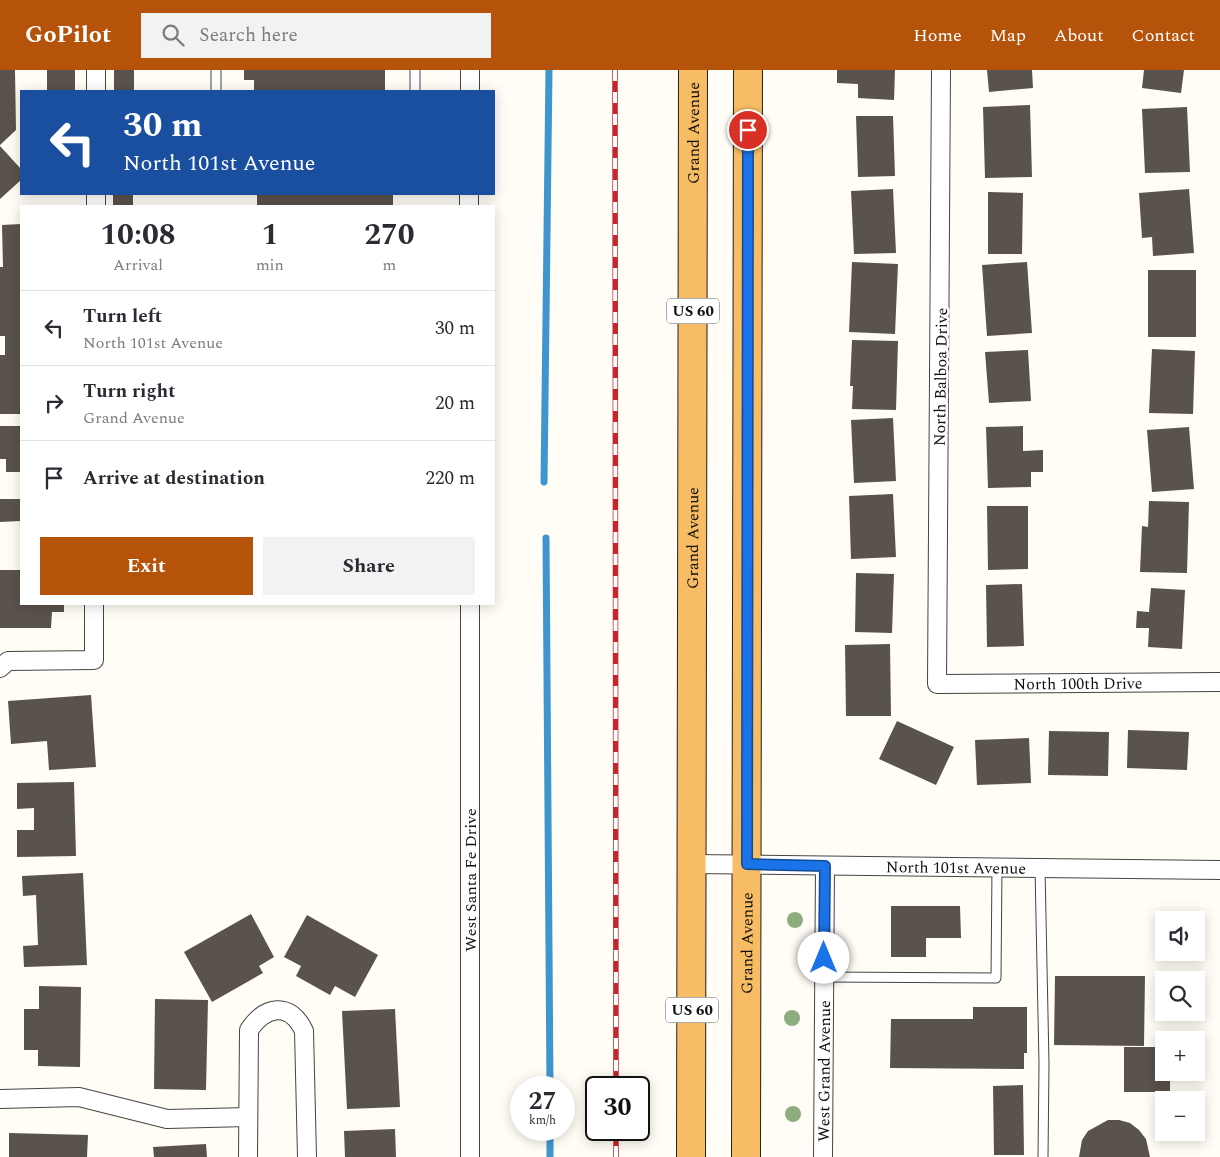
<!DOCTYPE html>
<html lang="en">
<head>
<meta charset="utf-8">
<style>
  :root { --surface:#fff; --page:#f2f2f3; --text:#2b2b33; --muted:#7c7c81; --line:#e1e1e2; --accent:#b45309 }
  body { margin:0; font-family:Spectral,serif; background:var(--page); color:var(--text); height:100vh; display:flex; flex-direction:column; font-size:19px; white-space:nowrap }
  * { box-sizing:border-box; margin:0 }
  p { font-size:16px; color:var(--muted) }
  .icon { flex:none; width:28px; height:28px; fill:none; stroke:currentColor; stroke-width:2; stroke-linecap:round; stroke-linejoin:round }
  .map { position:relative; flex:1; overflow:hidden }
  .drawer { position:absolute; left:20px; top:135px; width:475px; height:400px; display:flex; flex-direction:column; background:var(--surface); border-radius:0px; box-shadow:0 2px 12px #0003 }
  .drawer>* { flex:none }
  .top-card { position:absolute; left:20px; top:20px; width:475px; height:105px; border-radius:0px; box-shadow:0 2px 12px #0003; background:#1a4fa0; color:#fff; overflow:hidden }
  .controls { position:absolute; left:1155px; top:841px; display:grid; gap:10px }
  .controls a { display:grid; place-items:center; width:50px; height:50px; border-radius:0px; background:var(--surface); box-shadow:0 2px 12px #0003; font-size:25px }
  .speed { position:absolute; left:510px; top:1006px; display:flex; gap:10px; font-size:25px; font-weight:700; text-align:center }
  .speed>* { display:grid; place-content:center; width:65px; height:65px; border-radius:50%; background:var(--surface); box-shadow:0 2px 12px #0003; line-height:1 }
  .speed small { font-size:12px; font-weight:400 }
  .speed .limit { border:2px solid #111; border-radius:8px; background:#fff; color:#111 }
  .pin { position:absolute; display:grid; place-items:center; width:42px; height:42px; color:#fff; margin:-21px; border:2px solid #fff; border-radius:50%; box-shadow:0 1px 5px #0007 }
  .me { position:absolute; width:55px; margin:-28px; rotate:0deg; stroke-linejoin:round; filter:drop-shadow(0 0 4px #0008) }
  .turn { display:flex; align-items:center; gap:18px; height:105px; padding:0 20px; font-size:22px }
  .turn .icon { width:65px; height:65px; stroke-width:2.5 }
  .turn b { display:block; font-size:35px; line-height:42px }
  .eta { display:flex; justify-content:space-evenly; align-items:center; height:85px; text-align:center }
  .eta b { font-size:30px; font-weight:700; line-height:35px }
  .primary-button { display:flex; gap:10px; margin-top:auto; padding:10px 20px }
  .primary-button a { flex:1; height:58px; border-radius:0px; background:var(--accent); color:#fff; font-size:20px; font-weight:700; line-height:58px; text-align:center }
  .primary-button a+a { background:var(--page); color:var(--text) }
  ul { padding:0; list-style:none }
  li { display:flex; align-items:center; gap:15px; height:75px; padding:0 20px; border-top:1px solid var(--line) }
  li div { flex:1 }
  li b { display:block; font-size:19px }
  li em { font-style:normal }
  header { display:flex; align-items:center; gap:30px; box-sizing:border-box; height:70px; padding:0 25px; background:var(--accent); color:#fff }
  header strong { font-size:24px }
  nav { display:flex; gap:28px; margin-inline-start:auto; font-size:18px }
  .search { width:350px; height:45px; background:var(--page); display:flex; align-items:center; gap:12px; box-sizing:border-box; padding:0 18px; border-radius:0px; color:var(--muted); font-size:19px }
  .map>svg:first-child { display:block }
</style>
</head>
<body>
<header>
<strong>GoPilot</strong>
<div class="search"><svg class="icon" aria-label="search" viewBox="0 0 24 24"><circle cx="10" cy="10" r="6"/><path d="M15 15l6 6"/></svg>Search here</div>
<nav><a>Home</a><a>Map</a><a>About</a><a>Contact</a></nav>
</header>
<div class="map">
<svg width="1220" height="1087" viewBox="0 0 1220 1087">
  <rect width="100%" height="100%" fill="#fffdf5"/>
  <g fill="none" stroke-linecap="round" stroke-linejoin="round">
    <path stroke="#3f96cf" stroke-width="7" d="M544,412L549,0
      M546,468L550,1018
      M550,1087V1060"/>
  </g>
  <path fill="#5a524d" d="M0,0H15L16,60L0,75Z
    M47,0H75V21H47Z
    M114,0H134V21H114Z
    M244,0H385V21H254V10H244Z
    M837,0H895L894,30L858,28V14L837,13Z
    M987,0H1032L1033,18L989,22Z
    M1144,0H1184L1181,23L1142,18Z
    M1030,35L1032,107L985,108L983,37Z
    M1187,37L1190,102L1145,103L1142,39Z
    M856,46H893L895,106L858,107Z
    M0,76L21,99V110L0,129Z
    M893,119L896,183L854,184L851,121Z
    M1189,119L1194,183L1153,186L1152,167L1142,168L1139,123Z
    M988,122L1023,123L1022,184H988Z
    M113,124H133V136H113Z
    M257,124H393V136H257Z
    M21,154V344H0V285H5V266H0V197H3L2,155Z
    M852,192L898,194L895,264L849,262Z
    M1027,192L1032,263L987,266L982,195Z
    M1148,200H1196V267H1148Z
    M852,270L898,271L896,340L852,339L853,316H850Z
    M1152,279L1195,281L1193,344L1149,343Z
    M1028,280L1031,331L989,333L985,282Z
    M893,348L896,411L854,413L851,350Z
    M0,356H21V402H6V389H0Z
    M1023,356V381L1043,380V402H1031V417L988,418L986,357Z
    M1189,357L1194,419L1152,422L1147,360Z
    M893,424L896,487L851,489L849,426Z
    M0,429H21V451L0,452Z
    M1149,431L1189,432L1187,503L1140,502L1142,456L1148,457Z
    M987,436H1028V499L988,500Z
    M0,500H21V534H64V542H52L51,558H0Z
    M856,503L894,504L892,563L855,562Z
    M1022,514L1024,576L987,577L986,515Z
    M1151,518L1185,520L1182,579L1148,577L1149,558H1136L1137,541L1149,542Z
    M890,574L891,646H846L845,575Z
    M91,625L96,697L49,700L47,671L11,674L8,631Z
    M897,651L954,677L936,715L879,689Z
    M1128,660L1189,662L1187,700L1127,698Z
    M1049,661L1109,662L1108,706L1048,705Z
    M1029,668L1031,713L977,715L975,670Z
    M74,712L76,786L17,787V760H34V738L17,739V713Z
    M83,803L87,895L24,897L23,876L38,875L36,825L23,826L22,806Z
    M891,836H960L961,868H926V887H891Z
    M251,844L274,887L259,896L263,903L212,932L184,882Z
    M307,845L378,885L355,927L335,916L330,925L296,906L301,896L284,887Z
    M1055,906H1145L1144,976L1054,975Z
    M39,916L81,917L80,997L38,996V980H24V939H39Z
    M155,929L208,930L206,1020L154,1019Z
    M973,937H1027V983H1024V999L890,998L891,949H973Z
    M395,939L400,1037L347,1039L342,941Z
    M1124,977H1164V1002H1170V1030H1164V1037H1156V1022H1124Z
    M1023,1015L1024,1085H994L993,1016Z
    M1108,1050H1119L1130,1053L1139,1060L1146,1069L1150,1087H1079L1082,1070L1088,1061Z
    M395,1059L396,1087H345L344,1061Z
    M9,1063L88,1065L87,1087H9Z
    M206,1074L207,1087H154L153,1077Z"/>
  <g fill="none" stroke-linecap="round" stroke-linejoin="round">
    <defs>
      <path id="service" d="M216,0V21
        M415,0V21
        M1040,798L1044,994L1043,1087
        M824,907L996,908L997,797"/>
      <g id="minor">
        <path id="s1" d="M941,0L937,614L1220,612"/>
        <path d="M96,21V0"/>
        <path d="M470,21V0"/>
        <path d="M469,124V136"/>
        <path d="M96,136V124"/>
        <path d="M470,534V1087"/>
        <path d="M0,598L8,591L94,590V534"/>
        <path id="s2" d="M692,794L1220,800"/>
        <path d="M0,1029L79,1027L167,1049L248,1047"/>
        <path d="M248,1087L249,960C265,936 290,931 304,961L307,1087"/>
        <path id="s3" d="M823,1087L825,796"/>
      </g>
      <g id="trunk">
        <path id="s4" d="M691,1087L693,0"/>
        <path id="s5" d="M746,1087L748,0"/>
      </g>
    </defs>
    <use href="#service" stroke="#444" stroke-width="11"/>
    <use href="#minor" stroke="#444" stroke-width="20"/>
    <use href="#trunk" stroke="#222" stroke-width="30"/>
    <use href="#service" stroke="#fff" stroke-width="9"/>
    <use href="#minor" stroke="#fff" stroke-width="18"/>
    <use href="#trunk" stroke="#f7bc64" stroke-width="28"/>
    <defs>
      <path id="rail" d="M615,0L616,1018
        M616,1087V1060"/>
    </defs>
    <use href="#rail" stroke="#c4262e" stroke-width="5.5"/>
    <use href="#rail" stroke="#fff" stroke-width="4" stroke-dasharray="11" stroke-linecap="butt"/>
  </g>
  <g fill="#8dad7f">
    <circle cx="795" cy="850" r="8"/>
    <circle cx="792" cy="948" r="8"/>
    <circle cx="793" cy="1044" r="8"/>
  </g>
  <g fill="none" stroke-linecap="round" stroke-linejoin="round">
    <defs>
      <path id="route" d="M748,60L747,794L825,796L824,888"/>
    </defs>
    <use href="#route" stroke="#114b97" stroke-width="12"/>
    <use href="#route" stroke="#1a73e8" stroke-width="9"/>
  </g>
  <g text-anchor="middle" stroke-width="5" stroke-linejoin="round" paint-order="stroke">
    <g fill="#fff" stroke="#585858" stroke-width="1">
      <rect x="667" y="228.5" width="52" height="25" rx="4"/>
      <rect x="666" y="927.5" width="52" height="25" rx="4"/>
    </g>
    <g font-size="15" font-weight="bold" fill="#111">
      <text x="693" y="246">US 60</text>
      <text x="692" y="945">US 60</text>
    </g>
    <g font-size="16" fill="#111" stroke="#fff">
      <text dy="6" stroke="none"><textPath href="#s4" startOffset="1024">Grand Avenue</textPath></text>
      <text transform="translate(940 307) rotate(-89)" y="6">North Balboa Drive</text>
      <text dy="6" stroke="none"><textPath href="#s4" startOffset="619">Grand Avenue</textPath></text>
      <text dy="6" stroke="none"><textPath href="#s1" startOffset="755">North 100th Drive</textPath></text>
      <text dy="6" stroke="none"><textPath href="#s2" startOffset="264">North 101st Avenue</textPath></text>
      <text transform="translate(470 810) rotate(-90)" y="6">West Santa Fe Drive</text>
      <text dy="6" stroke="none"><textPath href="#s5" startOffset="214">Grand Avenue</textPath></text>
      <text dy="6" stroke="none"><textPath href="#s3" startOffset="86">West Grand Avenue</textPath></text>
    </g>
  </g>
</svg>
<div class="controls">
<a><svg class="icon" aria-label="sound" viewBox="0 0 24 24"><path d="M4 9h4l5-4v14l-5-4H4zM17 9q2 3 0 6"/></svg></a>
<a><svg class="icon" aria-label="search" viewBox="0 0 24 24"><circle cx="10" cy="10" r="6"/><path d="M15 15l6 6"/></svg></a>
<a>+</a>
<a>−</a>
</div>
<div class="speed"><div>27<small>km/h</small></div><div class="limit">30</div></div>
<div class="pin" style="left:748px;top:60px;background:#d93025"><svg class="icon" aria-label="arrive" viewBox="0 0 24 24"><path d="M6 21V4h12l-3 4 3 4H6"/></svg></div>
<svg class="me" style="left:824px;top:888px" viewBox="-20 -20 40 40"><circle r="19" fill="#fff"/><path d="M0-13L10 11 0 6-10 11z" fill="#1a73e8"/></svg>
<div class="top-card">
<div class="turn"><svg class="icon" aria-label="left" viewBox="0 0 24 24"><path d="M17 20v-9H6M10 6l-5 5 5 5"/></svg><div><b>30 m</b>North 101st Avenue</div></div>
</div>
<section class="drawer">
<div class="eta">
<div><b>10:08</b><p>Arrival</p></div>
<div><b>1</b><p>min</p></div>
<div><b>270</b><p>m</p></div>
</div>
<ul>
<li><svg class="icon" aria-label="left" viewBox="0 0 24 24"><path d="M17 20v-9H6M10 6l-5 5 5 5"/></svg><div><b>Turn left</b><p>North 101st Avenue</p></div><em>30 m</em></li>
<li><svg class="icon" aria-label="right" viewBox="0 0 24 24"><path d="M7 20v-9h11M14 6l5 5-5 5"/></svg><div><b>Turn right</b><p>Grand Avenue</p></div><em>20 m</em></li>
<li><svg class="icon" aria-label="arrive" viewBox="0 0 24 24"><path d="M6 21V4h12l-3 4 3 4H6"/></svg><div><b>Arrive at destination</b></div><em>220 m</em></li>
</ul>
<div class="primary-button"><a>Exit</a><a>Share</a></div>
</section>
</div>
</body>
</html>
